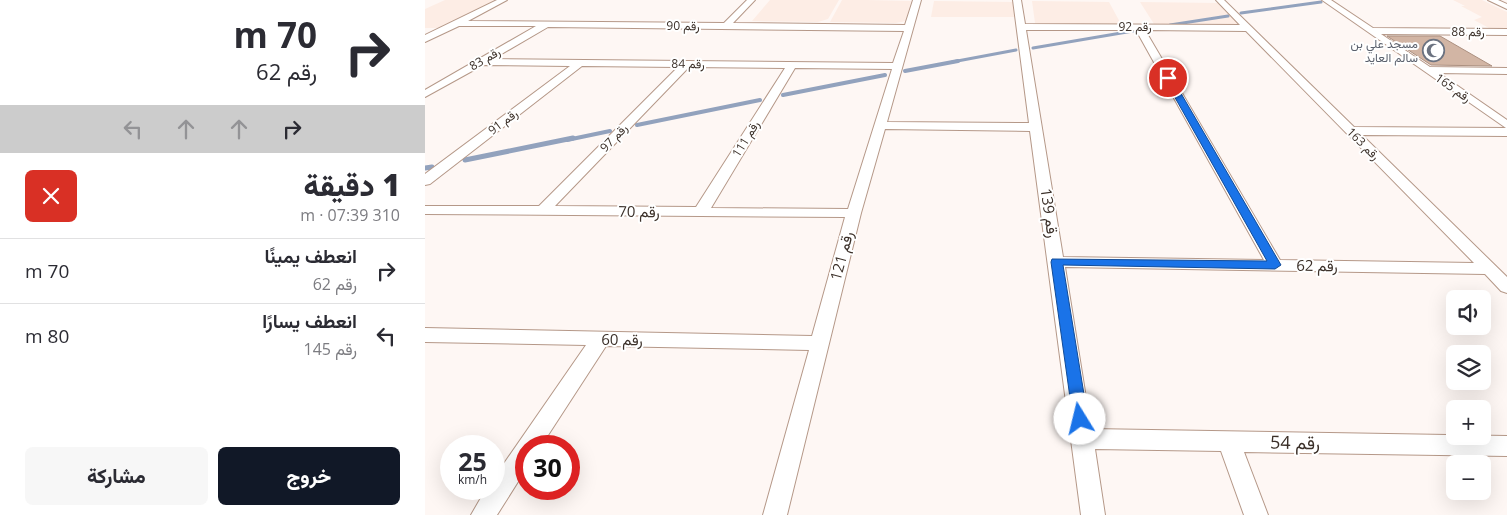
<!DOCTYPE html>
<html lang="ar">
<head>
<meta charset="utf-8">
<style>
  :root { --surface:#fff; --page:#f7f7f7; --text:#2b2b33; --muted:#7c7c81; --line:#e1e1e2; --accent:#111827 }
  body { margin:0; font-family:"Open Sans",Vazirmatn,sans-serif; background:var(--page); color:var(--text); direction:rtl; height:100vh; display:flex; flex-direction:column; font-size:19px; white-space:nowrap }
  * { box-sizing:border-box; margin:0 }
  p { font-size:16px; color:var(--muted) }
  .icon { flex:none; width:28px; height:28px; fill:none; stroke:currentColor; stroke-width:2; stroke-linecap:round; stroke-linejoin:round }
  .map { position:relative; flex:1; overflow:hidden; direction:ltr }
  .side { display:flex; flex-direction:column; background:var(--surface); width:425px }
  .side>* { flex:none }
  .guide { background:#fff; color:var(--text); overflow:hidden }
  .buttons { position:absolute; left:1021px; top:290px; display:grid; gap:10px }
  .buttons a { display:grid; place-items:center; width:45px; height:45px; border-radius:8px; background:var(--surface); box-shadow:0 5px 20px #0002; font-size:25px }
  .speed { position:absolute; left:15px; top:435px; display:flex; gap:10px; font-size:25px; font-weight:700; text-align:center }
  .speed>* { display:grid; place-content:center; width:65px; height:65px; border-radius:50%; background:var(--surface); box-shadow:0 5px 20px #0002; line-height:1 }
  .speed small { font-size:12px; font-weight:400 }
  .speed .limit { border:8px solid #d22; background:#fff; color:#111 }
  .pin { position:absolute; display:grid; place-items:center; width:42px; height:42px; color:#fff; margin:-21px; border:2px solid #fff; border-radius:50%; box-shadow:0 1px 5px #0007 }
  .me { position:absolute; width:55px; margin:-28px; rotate:351deg; stroke-linejoin:round; filter:drop-shadow(0 0 4px #0008) }
  .turn { display:flex; align-items:center; gap:18px; height:105px; padding:0 25px; font-size:22px }
  .turn .icon { width:65px; height:65px; stroke-width:2.5 }
  .turn b { display:block; font-size:35px; line-height:42px }
  .lanes { display:flex; align-items:center; height:48px; padding:0 25px; background:#0003; justify-content:center; gap:25px; direction:ltr }
  .lanes .off { opacity:.35 }
  .round { display:grid; place-items:center; flex:none; width:52px; height:52px; border-radius:8px; background:var(--page) }
  .headline { display:flex; align-items:center; justify-content:space-between; height:85px; padding:0 25px }
  h1 { font-size:30px; font-weight:800; line-height:38px }
  .cta { display:flex; gap:10px; margin-top:auto; padding:10px 25px }
  .cta a { flex:1; height:58px; border-radius:8px; background:var(--accent); color:#fff; font-size:20px; font-weight:800; line-height:58px; text-align:center }
  .cta a+a { background:var(--page); color:var(--text) }
  ul { padding:0; list-style:none }
  li { display:flex; align-items:center; gap:15px; height:65px; padding:0 25px; border-top:1px solid var(--line) }
  li div { flex:1 }
  li b { display:block; font-size:19px }
  li em { font-style:normal }
  main { display:flex; flex:1; min-height:0 }
  .map>svg:first-child { display:block }
</style>
</head>
<body>
<main>
<div class="map">
<svg width="1082" height="515" viewBox="0 0 1082 515">
  <rect width="100%" height="100%" fill="#fef7f4"/>
  <path fill="#fdede5" d="M20,0H72L16,28H0V9Z
    M345,0H414L403,19L393,22L327,21Z
    M417,0H442L486,1L481,21L471,23L405,22Z
    M1028,0H1057L1082,12V28H1064L1049,20L1057,17L1036,6H1040Z
    M509,1L588,2L589,17H506Z
    M607,1L684,2L696,24L621,25L610,23Z
    M715,2L793,3L815,25L739,26L729,24Z"/>
  <g fill="none" stroke-linecap="round" stroke-linejoin="round">
    <path stroke="#92a2bd" stroke-width="3" d="M816,13L896,2
      M745,25L803,16
      M608,48L708,31
      M527,62L591,50"/>
    <path stroke="#92a2bd" stroke-width="4" d="M480,71L533,61
      M358,95L460,75
      M212,125L335,100
      M142,140L185,131"/>
    <path stroke="#92a2bd" stroke-width="5" d="M40,160L148,138
      M0,168L7,167"/>
  </g>
  <path fill="#d2b5a4" stroke="#ac9080" d="M962,36H1015L1067,66L1006,65Z"/>
  <g fill="none" stroke-linecap="round" stroke-linejoin="round">
    <defs>
      <path id="street" d="M72,0H82L43,21L299,23L322,0H330L308,23L480,25L488,0H496L462,122L604,123L588,0H596L600,24L815,25L791,0H799L929,127L1081,128L897,0H906L948,28L1082,29V35L956,34L1005,67L1082,68V74L1014,73L1082,120V136L937,135L1082,277V293L1076,291L1060,274L640,267L666,429L1082,436V456L819,452L843,515H819L796,451L670,449L680,515H656L605,131L460,129L436,213L362,515H338L384,350L181,346L116,446H101V469L72,515H46L61,489H69V478L161,345L0,342V328L387,336L420,217L0,214V206H114L253,67L157,66L5,184L0,185V174L145,66L58,65L0,97V90L111,26H34L0,42V35ZM123,27L479,31L468,63L68,59ZM601,30H711L839,260L638,257ZM720,30L821,31L1049,263L855,260ZM264,67L360,68L271,207L130,206ZM370,68L467,69L423,209L286,208Z
        M1063,0H1073L1082,4V9Z"/>
    </defs>
    <use href="#street" stroke="#b59888" stroke-width="2"/>
    <use href="#street" fill="#fff" fill-rule="evenodd"/>
  </g>
  <path fill="#1a73e8" stroke="#114b97" d="M743,76L747,78L856,265L850,269L638,265L663,419L660,424L655,425L650,424L648,419L626,262L627,259L842,261L739,78Z"/>
  <defs>
    <symbol id="mosque-ring" viewBox="-11 -11 22 22"><circle r="9.5" fill="#fff" stroke="#6b7280" stroke-width="1.5"/><path d="M3.5-4.9A6 6 0 1 0 3.5 4.9A5 5 0 1 1 3.5-4.9Z" fill="#6b7280"/></symbol>
  </defs>
  <g fill-rule="evenodd">
    <use href="#mosque-ring" x="996" y="38" width="25" height="25"/>
  </g>
  <g text-anchor="middle" stroke-width="4" stroke-linejoin="round" paint-order="stroke">
    <g font-size="12" fill="#3b3029" stroke="#fff">
      <text transform="translate(258 26) rotate(1)" y="4">رقم 90</text>
      <text x="710" y="31">رقم 92</text>
      <text transform="translate(1043 32) rotate(1)" y="4">رقم 88</text>
      <text transform="translate(60 59) rotate(-30)" y="4">رقم 83</text>
      <text transform="translate(263 64) rotate(1)" y="4">رقم 84</text>
      <text transform="translate(1028 88) rotate(35)" y="4">رقم 165</text>
      <text transform="translate(78 122) rotate(-37)" y="4">رقم 91</text>
      <text transform="translate(189 138) rotate(-46)" y="4">رقم 97</text>
      <text transform="translate(321 139) rotate(-58)" y="4">رقم 111</text>
      <text transform="translate(938 144) rotate(45)" y="4">رقم 163</text>
    </g>
    <g font-size="12" fill="#5b616d" stroke="#fff" text-anchor="end">
      <text x="993" y="48">مسجد علي بن<tspan x="993" dy="14">سالم العايد</tspan></text>
    </g>
    <g font-size="15" fill="#3b3029" stroke="#fff">
      <text transform="translate(214 212) rotate(1)" y="5">رقم 70</text>
      <text transform="translate(624 213) rotate(82)" y="5">رقم 139</text>
      <text transform="translate(417 256) rotate(-75)" y="5">رقم 121</text>
      <text transform="translate(892 266) rotate(1)" y="5">رقم 62</text>
      <text transform="translate(197 340) rotate(1)" y="5">رقم 60</text>
    </g>
    <g font-size="18" fill="#3b3029" stroke="#fff">
      <text transform="translate(870 443) rotate(1)" y="6">رقم 54</text>
    </g>
  </g>
</svg>
<div class="buttons">
<a><svg class="icon" aria-label="sound" viewBox="0 0 24 24"><path d="M4 9h4l5-4v14l-5-4H4zM17 9q2 3 0 6"/></svg></a>
<a><svg class="icon" aria-label="layers" viewBox="0 0 24 24"><path d="M12 4l9 5-9 5-9-5zM3 14l9 5 9-5"/></svg></a>
<a>+</a>
<a>−</a>
</div>
<div class="speed"><div>25<small>km/h</small></div><div class="limit">30</div></div>
<div class="pin" style="left:743px;top:78px;background:#d93025"><svg class="icon" aria-label="arrive" viewBox="0 0 24 24"><path d="M6 21V4h12l-3 4 3 4H6"/></svg></div>
<svg class="me" style="left:655px;top:419px" viewBox="-20 -20 40 40"><circle r="19" fill="#fff"/><path d="M0-13L10 11 0 6-10 11z" fill="#1a73e8"/></svg>
</div>
<section class="side">
<div class="guide">
<div class="turn"><svg class="icon" aria-label="right" viewBox="0 0 24 24"><path d="M7 20v-9h11M14 6l5 5-5 5"/></svg><div><b>70 m</b>رقم 62</div></div>
<div class="lanes"><svg class="icon off" aria-label="left" viewBox="0 0 24 24"><path d="M17 20v-9H6M10 6l-5 5 5 5"/></svg><svg class="icon off" aria-label="ahead" viewBox="0 0 24 24"><path d="M12 20V5M6 11l6-6 6 6"/></svg><svg class="icon off" aria-label="ahead" viewBox="0 0 24 24"><path d="M12 20V5M6 11l6-6 6 6"/></svg><svg class="icon" aria-label="right" viewBox="0 0 24 24"><path d="M7 20v-9h11M14 6l5 5-5 5"/></svg></div>
</div>
<div class="headline"><div><h1>1 دقيقة</h1><p>310 m · 07:39</p></div><a class="round" style="background:#d93025;color:#fff"><svg class="icon" aria-label="close" viewBox="0 0 24 24"><path d="M6 6l12 12M18 6L6 18"/></svg></a></div>
<ul>
<li><svg class="icon" aria-label="right" viewBox="0 0 24 24"><path d="M7 20v-9h11M14 6l5 5-5 5"/></svg><div><b>انعطف يمينًا</b><p>رقم 62</p></div><em>70 m</em></li>
<li><svg class="icon" aria-label="left" viewBox="0 0 24 24"><path d="M17 20v-9H6M10 6l-5 5 5 5"/></svg><div><b>انعطف يسارًا</b><p>رقم 145</p></div><em>80 m</em></li>
</ul>
<div class="cta"><a>خروج</a><a>مشاركة</a></div>
</section>
</main>
</body>
</html>
